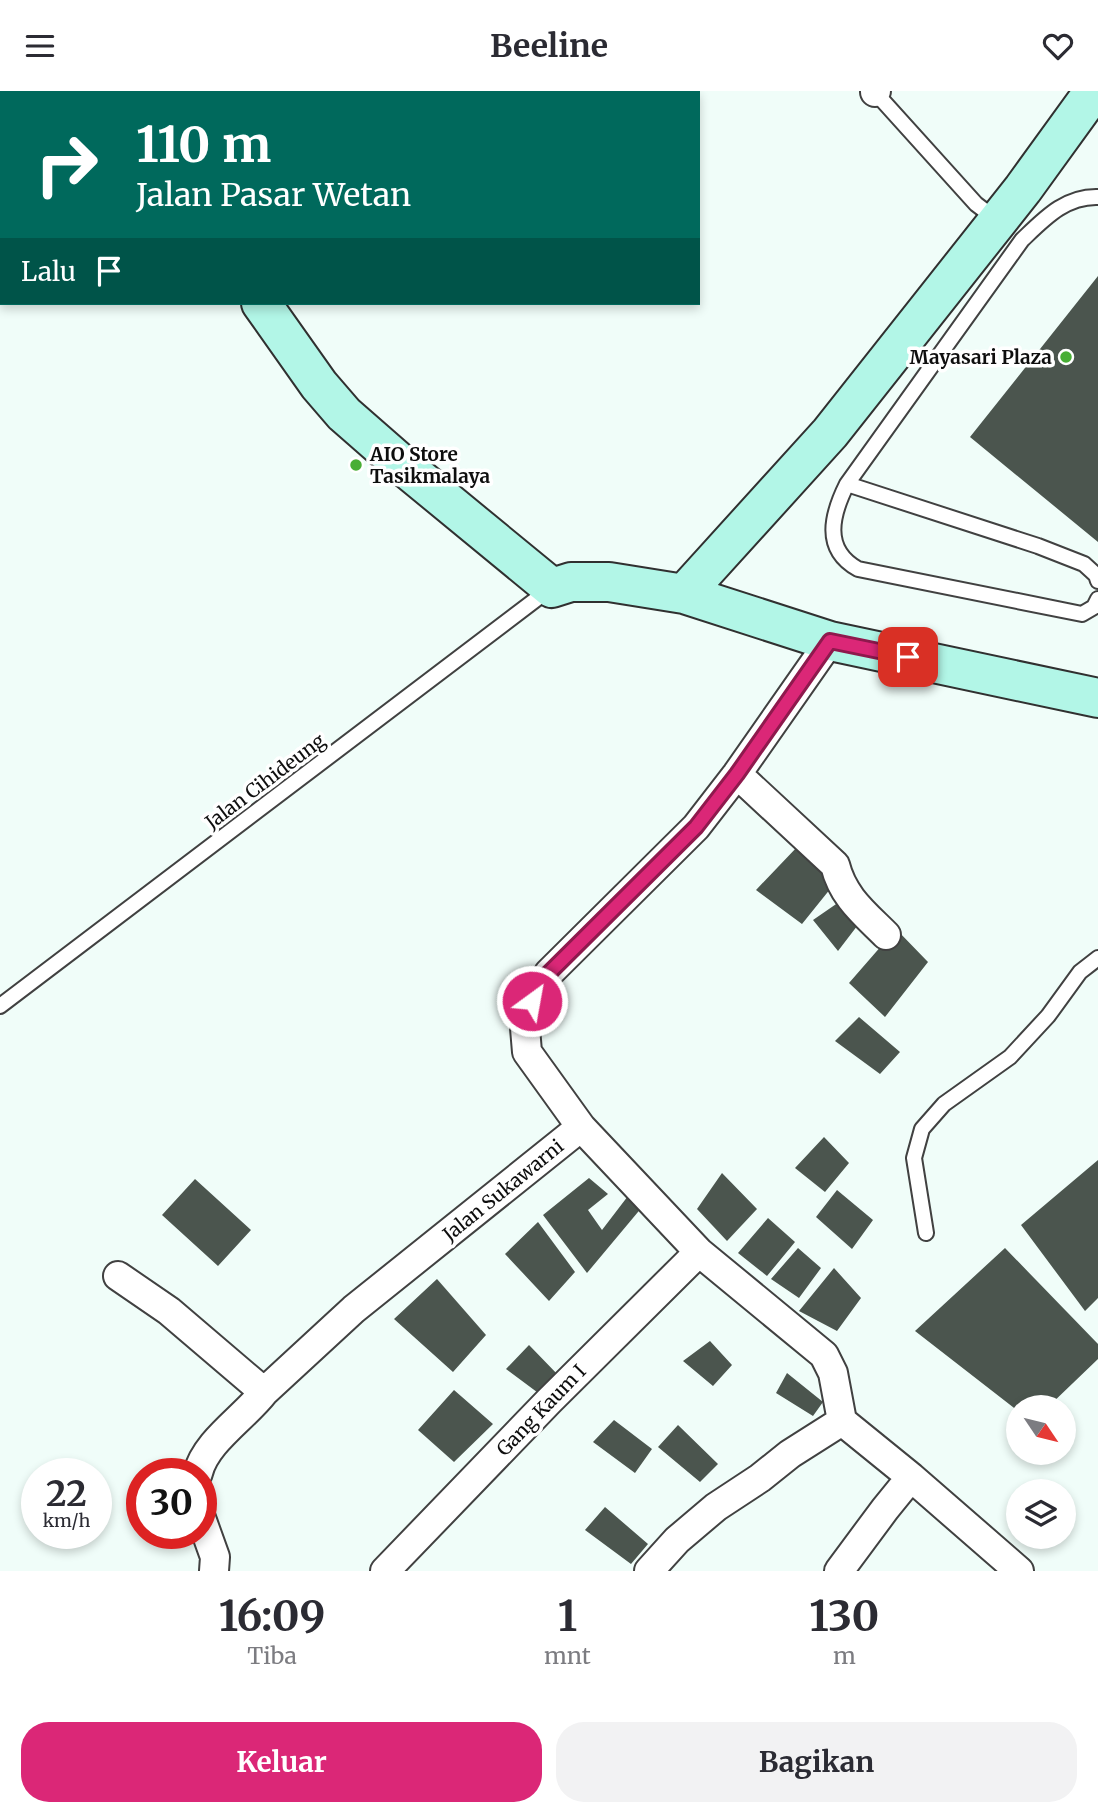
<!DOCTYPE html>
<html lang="id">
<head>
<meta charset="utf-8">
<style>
  :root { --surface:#fff; --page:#f2f2f3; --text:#2b2b33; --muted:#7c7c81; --accent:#db2777 }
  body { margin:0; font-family:Merriweather,serif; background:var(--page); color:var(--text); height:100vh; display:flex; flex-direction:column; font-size:26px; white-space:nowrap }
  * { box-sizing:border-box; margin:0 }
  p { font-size:23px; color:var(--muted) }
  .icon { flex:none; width:38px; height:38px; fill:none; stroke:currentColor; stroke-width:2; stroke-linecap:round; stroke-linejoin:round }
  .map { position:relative; height:1480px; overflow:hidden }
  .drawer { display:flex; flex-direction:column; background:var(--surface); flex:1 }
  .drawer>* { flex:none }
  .top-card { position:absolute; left:0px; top:0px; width:700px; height:214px; box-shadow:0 4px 10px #0003; background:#00695c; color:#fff; overflow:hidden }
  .needle { width:46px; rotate:125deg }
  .tools { position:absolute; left:1006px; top:1304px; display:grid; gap:14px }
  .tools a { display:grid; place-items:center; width:70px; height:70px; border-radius:50%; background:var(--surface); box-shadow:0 4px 10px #0003; font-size:35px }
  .speed { position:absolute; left:21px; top:1367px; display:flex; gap:14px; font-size:35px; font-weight:700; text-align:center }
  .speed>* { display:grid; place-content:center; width:91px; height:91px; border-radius:50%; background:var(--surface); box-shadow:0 4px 10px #0003; line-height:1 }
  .speed small { font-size:18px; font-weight:400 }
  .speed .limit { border:10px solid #d22; background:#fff; color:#111 }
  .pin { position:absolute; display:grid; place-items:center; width:60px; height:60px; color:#fff; margin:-30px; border-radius:14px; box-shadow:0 4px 10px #0006 }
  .me { position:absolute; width:77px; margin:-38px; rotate:32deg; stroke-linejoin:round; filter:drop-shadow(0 0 5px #0008) }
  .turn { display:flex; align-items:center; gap:24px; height:147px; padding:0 21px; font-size:32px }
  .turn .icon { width:91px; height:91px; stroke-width:2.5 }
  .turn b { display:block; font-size:49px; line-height:60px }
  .then { display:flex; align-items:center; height:66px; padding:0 21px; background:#0003; gap:14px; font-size:26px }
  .eta { display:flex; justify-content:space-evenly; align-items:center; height:119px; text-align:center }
  .eta b { font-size:42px; font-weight:700; line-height:49px }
  .primary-button { display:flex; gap:14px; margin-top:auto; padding:14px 21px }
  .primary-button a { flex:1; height:80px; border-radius:28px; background:var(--accent); color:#fff; font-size:28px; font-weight:700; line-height:80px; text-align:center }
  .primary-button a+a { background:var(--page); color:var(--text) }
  header { display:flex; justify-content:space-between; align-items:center; height:91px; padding:0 21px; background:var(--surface); font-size:32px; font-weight:700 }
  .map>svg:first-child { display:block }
</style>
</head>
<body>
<header><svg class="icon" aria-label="menu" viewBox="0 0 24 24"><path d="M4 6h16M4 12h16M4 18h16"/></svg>Beeline<svg class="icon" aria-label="heart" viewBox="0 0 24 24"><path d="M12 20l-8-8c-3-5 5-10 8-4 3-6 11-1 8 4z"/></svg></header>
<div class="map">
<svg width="1098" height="1480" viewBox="0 0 1098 1480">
  <rect width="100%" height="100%" fill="#f0fdf9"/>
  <path fill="#4b554e" d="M1098,185V451L970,346Z
    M798,755L835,792L802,833L756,799Z
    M842,809L864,826L838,860L813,829Z
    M896,838L928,871L885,926L849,892Z
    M859,926L900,961L880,983L835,950Z
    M824,1046L849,1072L825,1101L795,1077Z
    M1098,1069V1207L1085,1220L1021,1134Z
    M722,1082L757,1118L727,1150L697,1118Z
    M589,1087L608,1103L588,1119L602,1139L628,1105L643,1115L587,1182L543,1124Z
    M195,1088L251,1139L218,1175L162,1124Z
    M837,1099L873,1129L852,1158L816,1126Z
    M768,1127L795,1151L767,1185L738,1162Z
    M538,1131L575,1181L549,1210L505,1163Z
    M798,1157L821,1177L799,1207L771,1188Z
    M1005,1157L1098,1253V1268L1048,1316H1018V1320L915,1240Z
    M834,1177L861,1207L837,1240L799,1220Z
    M437,1188L486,1244L453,1281L394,1228Z
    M710,1250L732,1274L713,1295L683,1270Z
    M529,1254L561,1287L549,1310L506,1278Z
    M787,1282L823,1311L813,1325L776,1302Z
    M454,1299L493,1333L454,1371L418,1339Z
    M614,1329L652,1358L635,1382L593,1351Z
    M678,1334L718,1373L700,1391L658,1356Z
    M605,1416L648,1453L631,1473L585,1439Z"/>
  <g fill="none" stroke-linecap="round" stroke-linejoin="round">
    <defs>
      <path id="lane" d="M874,0L976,113L997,129
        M1098,106C1065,105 1044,128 1022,149L847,393C832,423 822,458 858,478L1082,523L1094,516L1098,508
        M847,393L1038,455L1084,473L1096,484L1098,490
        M0,915L551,497
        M926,1142L914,1067L922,1038L944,1013L1010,966L1048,925L1080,881L1098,867"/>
      <path id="street" d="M875,1L876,0
        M737,683L835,774C843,806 864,822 886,844
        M581,1036L699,1161L824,1264L833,1282L842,1330L911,1386L1019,1480
        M118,1185L169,1220L264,1301
        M198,1382C205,1351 245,1326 264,1301L354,1218L581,1036L527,961L525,937L532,910L549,882L696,736L737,683L830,550
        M201,1427L215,1466L214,1480
        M385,1480L549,1310L699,1161
        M649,1480L677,1449L716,1416L760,1387L790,1363L842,1330
        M839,1480L885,1418L911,1386"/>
      <path id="secondary" d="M106,0L107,2
        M236,2L237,0
        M0,162L2,160
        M261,212L319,294L344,323L400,372L552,497L571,491H609L684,503L830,550L1098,607
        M684,503L830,342L1023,98L1094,0"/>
    </defs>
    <use href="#lane" stroke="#414141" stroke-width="18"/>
    <use href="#street" stroke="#414141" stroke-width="32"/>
    <use href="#secondary" stroke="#303030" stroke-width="42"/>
    <use href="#lane" stroke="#fff" stroke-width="14"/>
    <use href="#street" stroke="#fff" stroke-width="28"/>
    <use href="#secondary" stroke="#b2f6e7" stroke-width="38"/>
  </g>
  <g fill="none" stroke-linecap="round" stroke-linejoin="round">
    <defs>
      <path id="route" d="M532,910L549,882L696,736L737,683L830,550L908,566"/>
    </defs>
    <use href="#route" stroke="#8e194d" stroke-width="18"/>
    <use href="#route" stroke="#db2777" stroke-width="12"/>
  </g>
  <g fill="#48ae35" stroke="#fff" stroke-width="2.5">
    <circle cx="1066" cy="266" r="7"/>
    <circle cx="356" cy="374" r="7"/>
  </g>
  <g text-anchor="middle" stroke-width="7" stroke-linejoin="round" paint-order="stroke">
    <g font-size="19" font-weight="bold" fill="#0e0e0e" stroke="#fff" text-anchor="end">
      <text x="1052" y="273">Mayasari Plaza</text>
      <text x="370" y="370" text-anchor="start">AIO Store<tspan x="370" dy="22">Tasikmalaya</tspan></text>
    </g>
    <g font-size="19" fill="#0e0e0e" stroke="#fff">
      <text transform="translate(265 690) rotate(-37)" y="7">Jalan Cihideung</text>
      <text transform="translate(503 1099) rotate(-39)" y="7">Jalan Sukawarni</text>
      <text transform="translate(541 1319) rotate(-46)" y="7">Gang Kaum I</text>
    </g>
  </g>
</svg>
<div class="tools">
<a><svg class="needle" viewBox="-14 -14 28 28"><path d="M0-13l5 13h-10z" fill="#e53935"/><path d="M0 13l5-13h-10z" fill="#7c7c81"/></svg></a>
<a><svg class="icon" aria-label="layers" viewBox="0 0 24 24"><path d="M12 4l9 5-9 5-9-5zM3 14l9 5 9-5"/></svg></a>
</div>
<div class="speed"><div>22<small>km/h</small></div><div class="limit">30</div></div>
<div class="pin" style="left:908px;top:566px;background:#d93025"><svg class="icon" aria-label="arrive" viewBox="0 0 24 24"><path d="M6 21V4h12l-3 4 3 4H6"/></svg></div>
<svg class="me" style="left:532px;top:910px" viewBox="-20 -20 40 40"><circle r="17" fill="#db2777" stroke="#fff" stroke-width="3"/><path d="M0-11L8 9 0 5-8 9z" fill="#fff"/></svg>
<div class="top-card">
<div class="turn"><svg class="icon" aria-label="right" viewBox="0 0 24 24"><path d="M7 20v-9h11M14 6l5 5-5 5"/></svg><div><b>110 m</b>Jalan Pasar Wetan</div></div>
<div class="then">Lalu<svg class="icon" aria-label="arrive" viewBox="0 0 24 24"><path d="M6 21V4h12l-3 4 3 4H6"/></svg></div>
</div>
</div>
<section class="drawer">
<div class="eta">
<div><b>16:09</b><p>Tiba</p></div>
<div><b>1</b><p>mnt</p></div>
<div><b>130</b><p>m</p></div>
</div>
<div class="primary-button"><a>Keluar</a><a>Bagikan</a></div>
</section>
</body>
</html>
